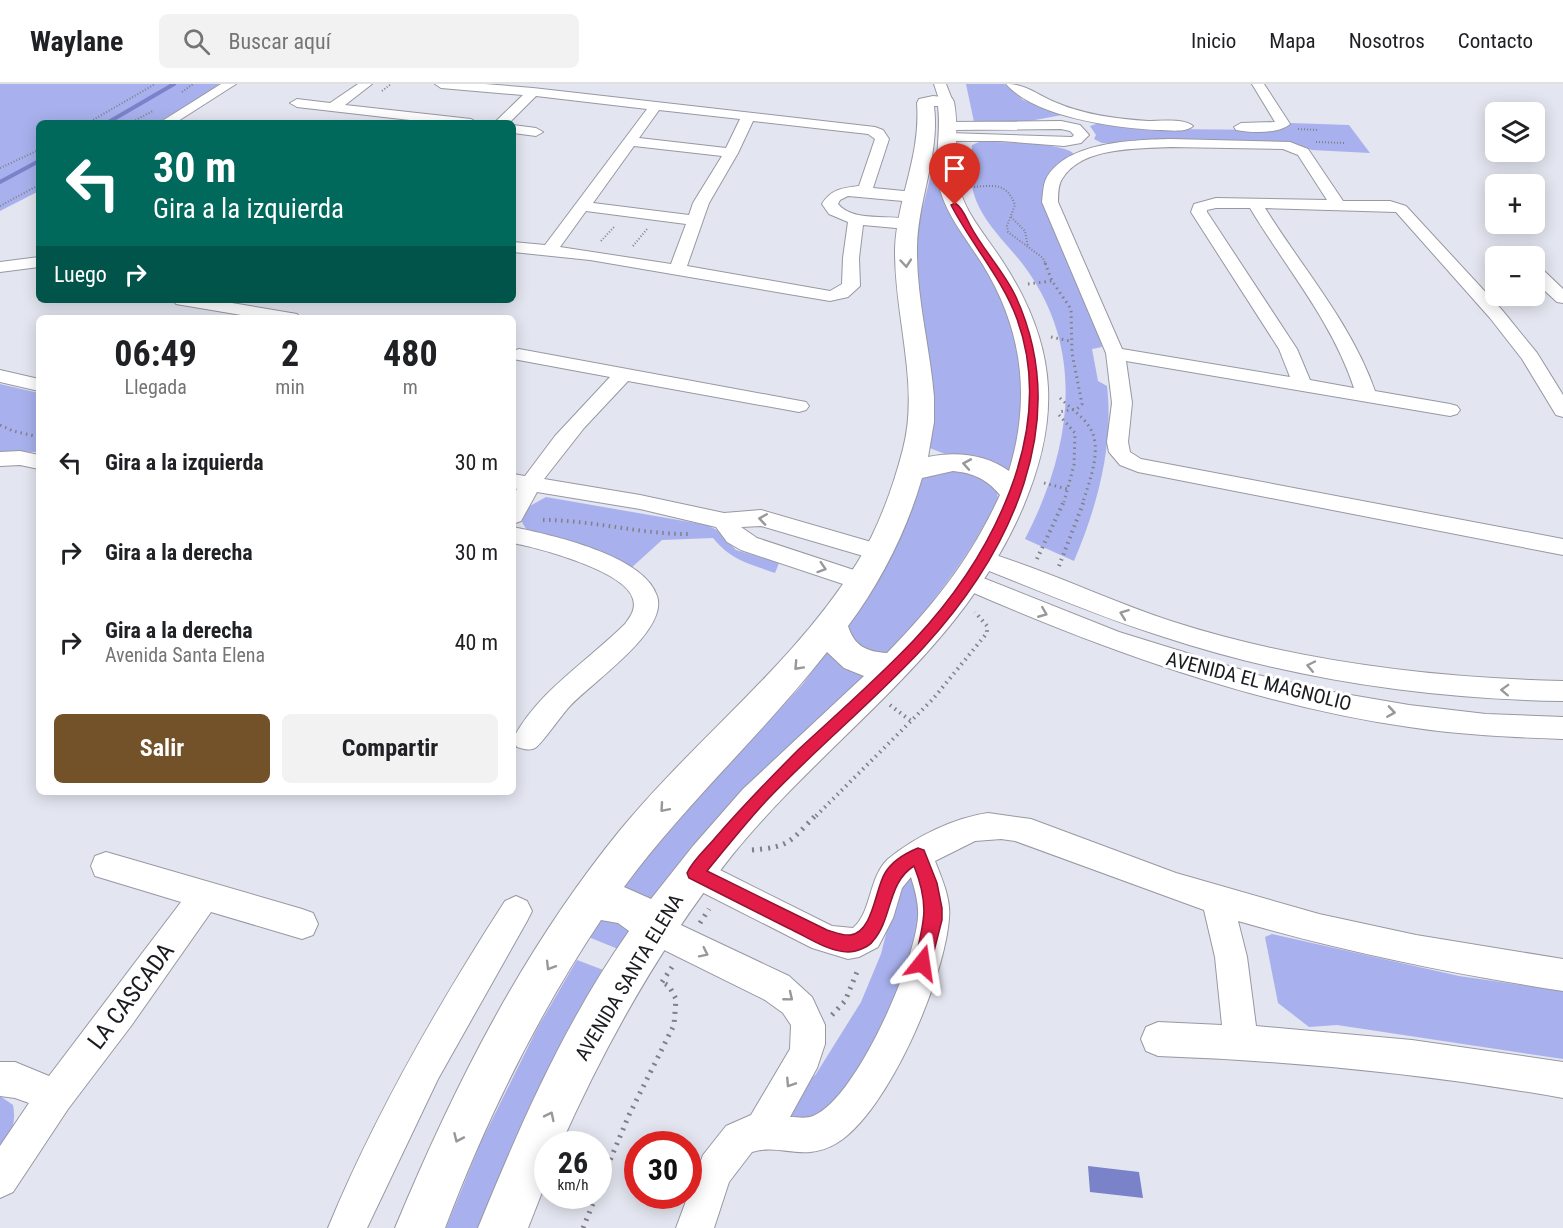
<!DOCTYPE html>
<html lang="es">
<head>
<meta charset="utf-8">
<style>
  :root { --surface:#fff; --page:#f2f2f2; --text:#202124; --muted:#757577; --line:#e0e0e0; --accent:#735129 }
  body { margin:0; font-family:"Roboto Condensed",sans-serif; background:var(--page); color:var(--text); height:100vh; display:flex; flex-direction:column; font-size:22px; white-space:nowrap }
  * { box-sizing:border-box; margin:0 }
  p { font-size:20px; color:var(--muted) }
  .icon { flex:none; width:33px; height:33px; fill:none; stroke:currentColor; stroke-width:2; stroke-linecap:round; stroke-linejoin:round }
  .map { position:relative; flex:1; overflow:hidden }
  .panel { position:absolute; left:36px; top:231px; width:480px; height:480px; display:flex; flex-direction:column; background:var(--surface); border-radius:9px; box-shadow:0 3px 15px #0003 }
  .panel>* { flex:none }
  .banner { position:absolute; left:36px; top:36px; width:480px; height:183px; border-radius:9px; box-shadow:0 3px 15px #0003; background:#00695c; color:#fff; overflow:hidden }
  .fabs { position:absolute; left:1485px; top:18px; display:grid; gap:12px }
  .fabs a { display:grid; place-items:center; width:60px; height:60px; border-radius:9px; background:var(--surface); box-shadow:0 3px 15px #0003; font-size:30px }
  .speed { position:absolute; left:534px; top:1047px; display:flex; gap:12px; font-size:30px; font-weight:700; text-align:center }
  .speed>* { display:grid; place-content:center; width:78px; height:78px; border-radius:50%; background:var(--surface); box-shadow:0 3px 15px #0003; line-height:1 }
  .speed small { font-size:15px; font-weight:400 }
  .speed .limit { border:9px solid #d22; background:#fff; color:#111 }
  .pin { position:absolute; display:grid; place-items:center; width:51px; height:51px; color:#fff; margin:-62px -26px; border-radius:50% 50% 50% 0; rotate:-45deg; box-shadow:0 0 6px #0007 }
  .pin .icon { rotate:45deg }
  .me { position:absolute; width:66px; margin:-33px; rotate:15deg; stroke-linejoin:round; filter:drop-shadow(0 0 4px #0008) }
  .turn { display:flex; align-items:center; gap:21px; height:126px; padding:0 18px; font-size:27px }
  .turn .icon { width:78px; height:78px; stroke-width:2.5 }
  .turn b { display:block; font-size:42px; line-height:51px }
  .then { display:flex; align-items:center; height:57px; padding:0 18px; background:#0003; gap:12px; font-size:22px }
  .eta { display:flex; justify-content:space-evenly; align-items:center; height:102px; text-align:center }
  .eta b { font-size:36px; font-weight:700; line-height:42px }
  .button { display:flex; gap:12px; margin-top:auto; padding:12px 18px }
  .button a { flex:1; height:69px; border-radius:9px; background:var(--accent); color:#fff; font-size:24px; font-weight:700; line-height:69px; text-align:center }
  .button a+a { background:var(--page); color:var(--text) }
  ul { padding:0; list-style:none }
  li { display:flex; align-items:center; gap:18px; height:90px; padding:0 18px }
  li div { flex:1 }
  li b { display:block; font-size:22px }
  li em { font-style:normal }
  header { display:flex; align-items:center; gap:36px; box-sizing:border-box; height:84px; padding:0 30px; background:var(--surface); border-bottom:2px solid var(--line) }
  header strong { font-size:28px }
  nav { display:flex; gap:33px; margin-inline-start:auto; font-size:21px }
  .search { width:420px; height:54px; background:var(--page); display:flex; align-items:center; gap:15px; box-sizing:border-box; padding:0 21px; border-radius:9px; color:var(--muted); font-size:22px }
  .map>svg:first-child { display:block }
</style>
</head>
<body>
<header>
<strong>Waylane</strong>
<div class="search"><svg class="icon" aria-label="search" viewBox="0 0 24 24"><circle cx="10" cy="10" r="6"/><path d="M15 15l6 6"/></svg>Buscar aquí</div>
<nav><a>Inicio</a><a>Mapa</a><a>Nosotros</a><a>Contacto</a></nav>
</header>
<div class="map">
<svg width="1563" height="1144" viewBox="0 0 1563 1144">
  <rect width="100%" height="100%" fill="#e3e5f0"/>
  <path fill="#a8b1ed" d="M0,0H219L200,14L157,39H39V107L0,127Z
    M966,0H1004L1023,16L1062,31L1024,38H974Z
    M1099,39L1166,45L1273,46L1287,43L1290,39L1349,41L1370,69L1312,66L1297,61L1102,59L1094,55L1096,51L1090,42Z
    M979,58C998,58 1060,58 1073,69C1063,86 1044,84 1043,112L1097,245L1102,263L1092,265L1098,297L1107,302C1114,362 1097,423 1074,477L1025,455C1070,368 1087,271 1027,186C1008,159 978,136 972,102C969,88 971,75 972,61Z
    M939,64L955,138L983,180L1010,230L1022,274V334L1010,387L1006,388L976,372L945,370L927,363L915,156L937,65Z
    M0,300L39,309V368L0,367Z
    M938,385L975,387L996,404L998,414C970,472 934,517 893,566L882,570L856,566L846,545L921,396Z
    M546,413L707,441L717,446L736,466L779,479L775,489C748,479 732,477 713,454L662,456L630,485L526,445L522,438L528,423Z
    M833,559L869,587L654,823L621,804L696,713L802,601Z
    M909,795L914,796L922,826L910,875L876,960L841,1010L822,1028L799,1039L786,1034L803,1003L816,990L861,918L881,870L897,806Z
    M606,831L631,847L623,867L586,852Z
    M1272,850L1459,892L1563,907V975L1337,941L1309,943L1278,919L1265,853Z
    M577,876L606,887L484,1144H446L481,1058L538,943Z
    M0,1012L13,1021C17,1041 9,1054 0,1071Z"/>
  <path fill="#7a82ca" d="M1088,1082L1139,1088L1143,1114L1090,1108Z"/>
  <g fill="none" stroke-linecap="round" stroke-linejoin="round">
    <path stroke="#7a82ca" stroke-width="4" d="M107,39L174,0
      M0,98L39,77"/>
    <defs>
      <path id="minor" d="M221,0H236L175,39H159Z
        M358,0H372L345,21L471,35L478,39H436L297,23L290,19L297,15L330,19Z
        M435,0H485L533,4L875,43L883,46L889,55L873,104L914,108L922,113L914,118L848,112L840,116L838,120C856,142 902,126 915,140L907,145L863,141L859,174L860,202L848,213L830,217L590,176L513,168V158L545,161L647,25L536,12L509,39H494L523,11L441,4ZM659,26L740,35L726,64L639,54ZM753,37L868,50L875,55L859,102C843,104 831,105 822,120L829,130L848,138L843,174L842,200L830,207L687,182L709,119L738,69ZM634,62L722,72L693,119L689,131L593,119ZM586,127L686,140L671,180L560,163Z
        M934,0H946L953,18L951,21H941Z
        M1006,0C1027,0 1037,11 1057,19C1085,31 1117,35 1148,37C1160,37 1184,34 1193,42C1186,49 1168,46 1158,46C1115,44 1035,33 1006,0Z
        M1252,0H1264L1290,40C1279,50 1251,49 1236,46L1234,43L1241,39L1275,38Z
        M1061,37L1080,41L1089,51L1081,59L1064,62L1001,57H949L942,53L949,49L1072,53L1074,51L1070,47L1061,45L949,46L942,42L949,38Z
        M513,41L536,44L543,48L536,52L513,49Z
        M1171,55L1290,58L1308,65L1343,117H1390L1406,122L1502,226L1537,269L1563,311V333L1556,331L1522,275L1490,234L1396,128L1265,124C1303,185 1351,239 1375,307L1450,320L1457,322L1460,326L1457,330L1450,332L1126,277L1132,319L1128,358L1130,368L1141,375L1563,455V471L1138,388L1120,381L1109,368L1107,358L1112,319L1106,269L1042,118C1043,111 1043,101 1046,95C1066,57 1135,56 1171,55ZM1171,63L1283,65L1298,71L1327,116L1216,114L1194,120L1191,128L1279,265L1290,293L1122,265L1058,118C1058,111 1058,101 1062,95C1082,62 1138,65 1171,63ZM1216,124H1250C1286,184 1332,237 1354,304L1310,296L1297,265L1207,128V126Z
        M39,173V183L0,188V178Z
        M1534,182L1540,183L1563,205V219L1557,218L1534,197Z
        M173,216H214L291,229L297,230L300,234H259L182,221L176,220Z
        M519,265L806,318L809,322L806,326L799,328L628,297L584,344L544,395L640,411L724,429L761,426L885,462L889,468L885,474L877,476L761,442L741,443L757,454L869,491L873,497L869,503L861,506L741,466L727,458L716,443L640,425L537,408L521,437L513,440V411L517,405L513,404V390L525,392L555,352L610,293L513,275V267Z
        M0,286L39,295V307L0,298Z
        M20,367L39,371V385L20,381L0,382V368Z
        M513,443C551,451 644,471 657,512C669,547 591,599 570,622C562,630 542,660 535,664C528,667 524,665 517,663L513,655C538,607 588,577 625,540C631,532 636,525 633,515C626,487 539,464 513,459Z
        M982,467C1047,486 1109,517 1174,538C1299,578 1432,594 1563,597V617C1426,615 1291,595 1161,552C1097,532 1036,505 974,481L970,475L974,469Z
        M968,488L1119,548L1258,591L1333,608L1409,621L1486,630L1563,633V655C1512,653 1460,651 1409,643C1253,620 1104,566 960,503L956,497L960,491Z
        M988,729L1031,735L1176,789L1319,830L1416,851L1563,875V907C1453,890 1345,868 1238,837L1247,873L1256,942L1412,956L1563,978V1014C1429,990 1294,977 1158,972L1146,967L1141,955L1146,943L1158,938L1222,941L1215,873L1204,826L1015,757L1001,755L975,757L935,777C942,795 951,815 949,834C945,894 888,1028 837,1059C804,1079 781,1059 752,1068L729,1098L714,1144H676L703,1071L726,1042L751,1031L790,965L791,941L783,929L765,916L644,856L639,845L644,834L655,830L666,834L789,892L812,913L825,941V960L817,984L790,1033C797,1033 806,1035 813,1032C856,1015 915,879 918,833C919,820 915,806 911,793L902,804L893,834L878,863L859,873L848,875L812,864L684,799L680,789L684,779L695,775L706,779L832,842L853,844C872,828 868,794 888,775C915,753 953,734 988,729Z
        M106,768L302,825L313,829L318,840L313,851L302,855L211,828L131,942L68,1025L13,1108L0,1114V1062L29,1019L15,1014L0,1012V978H15L49,992L181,818L95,792L91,782L95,772Z
        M516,812L527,817L532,827L527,837L438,995L367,1144H328C375,1030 438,921 505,817Z"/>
      <path id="tertiary" d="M933,12L952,14L954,18C960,47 951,83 961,110C970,135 988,155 1003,178C1027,215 1046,258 1048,304C1050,345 1039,385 1023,423C961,569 830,651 733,770C662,859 607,957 561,1060H548V1093L528,1144H478C520,1041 565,938 629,847L618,839L601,836C537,932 486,1036 445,1144H395C454,1002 523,865 621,745C697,653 793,581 857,479C878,445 893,404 903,365C920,300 894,232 895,165C897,114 921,73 917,19L919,15ZM934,22H938C942,51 932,82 941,109C950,136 968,157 983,181C1023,246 1031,315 1009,387C986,370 955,367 928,373L934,338V313C930,263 916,213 917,163C918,114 940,71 934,22ZM953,387C973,389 987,395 1000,411C971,474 935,520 887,569C867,568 854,562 848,542C881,498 907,446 922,394ZM827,568L844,584L864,592L743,705L693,762L651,815L624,803C686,719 763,650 827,568Z"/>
    </defs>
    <use href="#minor" stroke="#9798a2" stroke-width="2"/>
    <use href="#tertiary" stroke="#9798a2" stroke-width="2"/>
    <path stroke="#7f8088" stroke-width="2" stroke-dasharray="1 2" stroke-linecap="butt" d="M382,7L391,0
      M182,8L193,0
      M88,39L155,0
      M130,39L153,27
      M1298,45L1319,46
      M1316,58L1346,59
      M0,84L39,66
      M971,103C993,102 1006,97 1015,121L1007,142L1008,148L1043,174L1046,181
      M0,122L39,101
      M1011,133L1025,147L1028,163
      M601,157L614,143
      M633,162L647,145"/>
    <path stroke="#7f8088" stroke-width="3" stroke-dasharray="1.5 4" stroke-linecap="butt" d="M1045,179L1052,197L1071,225L1072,269L1082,320L1077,325L1058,328
      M1028,200L1052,197
      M1051,253L1070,257
      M1060,314C1070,324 1083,332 1090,344C1103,365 1089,398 1083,418
      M1059,331L1075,349L1074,381L1064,418
      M0,341L13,347L39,353
      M1044,399L1067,405"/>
    <path stroke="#7f8088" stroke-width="4" stroke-dasharray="1.5 4.5" stroke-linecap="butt" d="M543,436C592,436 639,450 688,450
      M1037,475L1064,417
      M1059,482L1084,417
      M890,621L911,637
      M816,732L933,615L987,549V542L975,528"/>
    <path stroke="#7f8088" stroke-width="5" stroke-dasharray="2 6" stroke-linecap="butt" d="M752,766C791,763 790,757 817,730
      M700,839L709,825
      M662,898L672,883
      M832,931L845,917L859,883
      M598,1105L629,1031L674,941L676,915L669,902L660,897
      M583,1144L596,1112"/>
    <use href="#minor" fill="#fff" fill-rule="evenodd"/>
    <use href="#tertiary" fill="#fff" fill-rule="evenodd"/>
  </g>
  <defs><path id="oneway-chevron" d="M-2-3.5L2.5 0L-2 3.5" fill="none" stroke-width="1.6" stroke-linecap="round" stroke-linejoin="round" transform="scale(1.5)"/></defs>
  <g stroke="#98989a">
    <use href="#oneway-chevron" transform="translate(906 179) rotate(85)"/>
    <use href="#oneway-chevron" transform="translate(967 380) rotate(-170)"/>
    <use href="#oneway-chevron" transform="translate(763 435) rotate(-171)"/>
    <use href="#oneway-chevron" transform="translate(822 484) rotate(18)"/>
    <use href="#oneway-chevron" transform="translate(1043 529) rotate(22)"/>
    <use href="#oneway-chevron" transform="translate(1124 530) rotate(-160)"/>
    <use href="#oneway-chevron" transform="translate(798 582) rotate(133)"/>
    <use href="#oneway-chevron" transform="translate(1311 582) rotate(-168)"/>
    <use href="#oneway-chevron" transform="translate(1505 606) rotate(-178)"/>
    <use href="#oneway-chevron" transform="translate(1391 628) rotate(9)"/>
    <use href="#oneway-chevron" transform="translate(664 724) rotate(131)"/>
    <use href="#oneway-chevron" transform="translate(704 869) rotate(26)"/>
    <use href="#oneway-chevron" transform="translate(550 882) rotate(121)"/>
    <use href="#oneway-chevron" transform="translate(789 913) rotate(39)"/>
    <use href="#oneway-chevron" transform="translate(790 999) rotate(123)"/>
    <use href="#oneway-chevron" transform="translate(550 1032) rotate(-64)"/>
    <use href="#oneway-chevron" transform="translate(458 1054) rotate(114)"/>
  </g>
  <path fill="#e11d48" stroke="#92132f" stroke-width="1.5" d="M955,119C962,123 966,133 970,141C983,166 1004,187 1016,213C1073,338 1011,468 924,563C875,616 819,662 769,714C747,737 727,763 707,787L827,846C834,848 843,852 850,851C873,849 875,805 885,789C892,777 906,769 918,764L924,766L937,799L942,824V836L931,879L928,885L922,887L916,885L914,879C924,839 930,822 914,782C887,799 893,834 873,857C869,863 856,868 848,868C828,868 806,852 788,844C755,827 722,811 689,794L687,789C693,776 706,765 715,754C742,723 770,694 799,665C838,629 878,594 914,556C991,474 1058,348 1017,235C1002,194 971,160 951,121Z"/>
  <g text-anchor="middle" stroke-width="6" stroke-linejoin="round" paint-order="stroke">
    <g font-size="20" fill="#1a1b1f" stroke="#fff">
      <text transform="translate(1259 597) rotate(14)" y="7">AVENIDA EL MAGNOLIO</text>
      <text transform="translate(629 893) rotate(-59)" y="7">AVENIDA SANTA ELENA</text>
    </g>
    <g font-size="24" fill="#1a1b1f" stroke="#fff">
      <text transform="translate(131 912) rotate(-53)" y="8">LA CASCADA</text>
    </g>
  </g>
</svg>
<div class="fabs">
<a><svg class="icon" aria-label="layers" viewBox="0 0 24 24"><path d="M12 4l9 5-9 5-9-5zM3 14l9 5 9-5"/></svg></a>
<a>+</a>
<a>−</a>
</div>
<div class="speed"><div>26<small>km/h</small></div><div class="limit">30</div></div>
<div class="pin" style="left:955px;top:121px;background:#d93025"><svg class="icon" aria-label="arrive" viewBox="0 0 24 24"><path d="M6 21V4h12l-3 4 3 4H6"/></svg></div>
<svg class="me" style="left:922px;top:879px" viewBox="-20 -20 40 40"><path d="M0-17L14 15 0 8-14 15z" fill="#e11d48" stroke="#fff" stroke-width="4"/></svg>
<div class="banner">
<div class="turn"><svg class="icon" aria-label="left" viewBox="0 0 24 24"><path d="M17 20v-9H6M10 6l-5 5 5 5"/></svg><div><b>30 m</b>Gira a la izquierda</div></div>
<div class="then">Luego<svg class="icon" aria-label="right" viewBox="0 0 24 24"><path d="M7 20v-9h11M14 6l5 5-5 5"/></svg></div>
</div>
<section class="panel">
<div class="eta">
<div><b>06:49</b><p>Llegada</p></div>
<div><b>2</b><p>min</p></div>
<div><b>480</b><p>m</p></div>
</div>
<ul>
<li><svg class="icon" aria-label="left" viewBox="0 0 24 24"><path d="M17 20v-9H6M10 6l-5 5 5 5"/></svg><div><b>Gira a la izquierda</b></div><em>30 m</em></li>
<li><svg class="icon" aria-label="right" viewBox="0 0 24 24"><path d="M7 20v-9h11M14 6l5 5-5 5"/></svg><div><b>Gira a la derecha</b></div><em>30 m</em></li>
<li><svg class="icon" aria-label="right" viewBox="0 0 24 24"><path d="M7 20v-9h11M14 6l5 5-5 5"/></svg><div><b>Gira a la derecha</b><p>Avenida Santa Elena</p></div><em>40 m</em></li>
</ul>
<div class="button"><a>Salir</a><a>Compartir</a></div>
</section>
</div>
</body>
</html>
